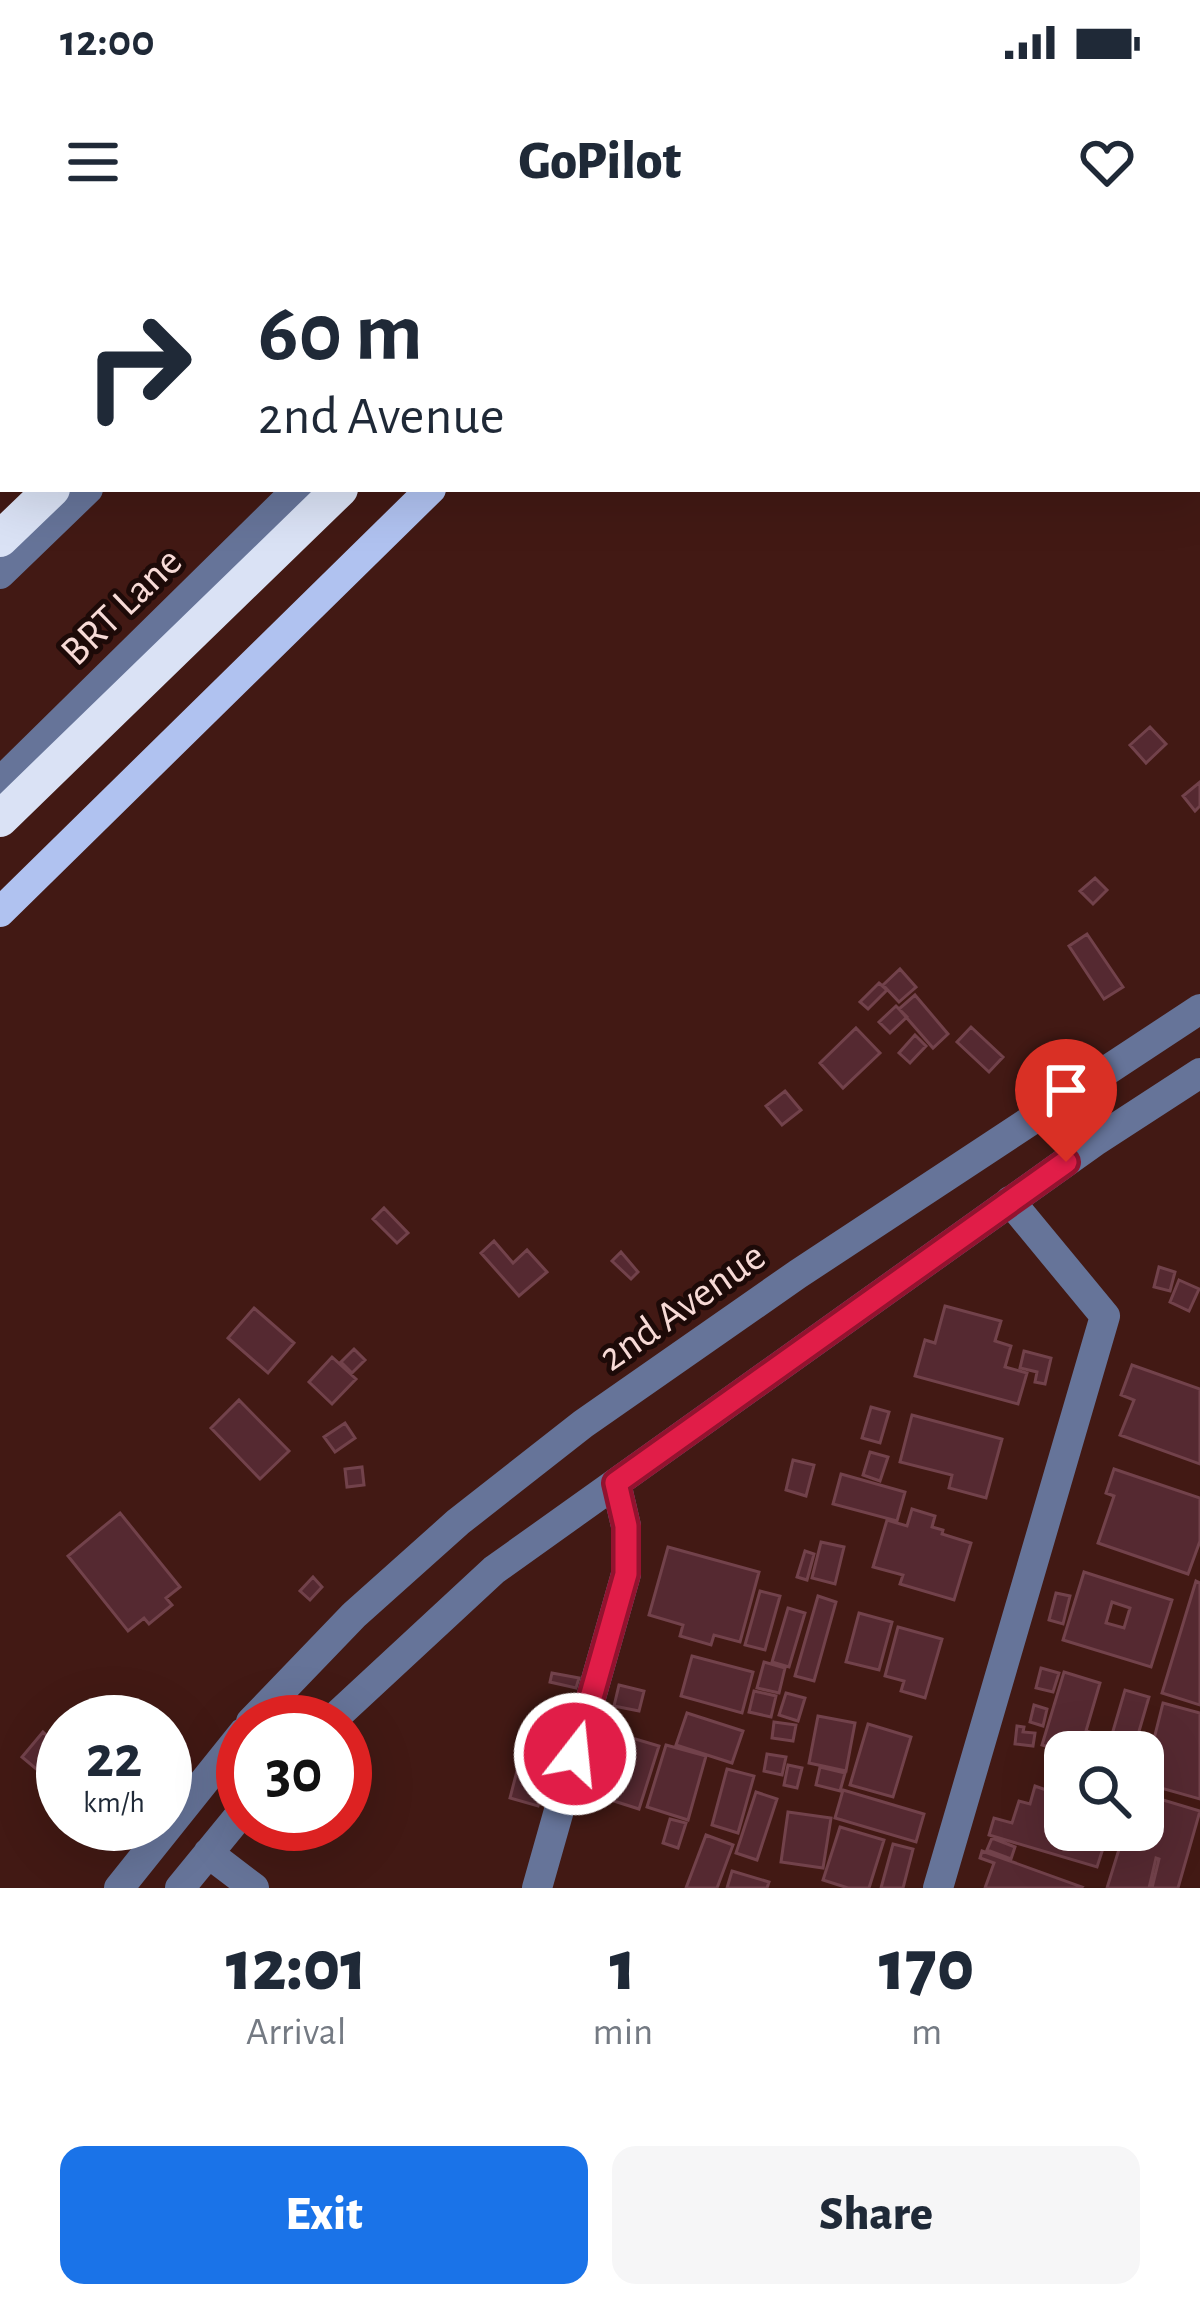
<!DOCTYPE html>
<html lang="en">
<head>
<meta charset="utf-8">
<style>
  :root { --surface:#fff; --page:#f6f6f7; --text:#1f2937; --muted:#747a83; --accent:#1a73e8 }
  body { margin:0; font-family:"Alegreya Sans",sans-serif; background:var(--page); color:var(--text); height:100vh; display:flex; flex-direction:column; font-size:45px; white-space:nowrap }
  * { box-sizing:border-box; margin:0 }
  p { font-size:39px; color:var(--muted) }
  .icon { flex:none; width:66px; height:66px; fill:none; stroke:currentColor; stroke-width:2; stroke-linecap:round; stroke-linejoin:round }
  .map { position:relative; height:1648px; overflow:hidden }
  .panel { display:flex; flex-direction:column; background:var(--surface); flex:1 }
  .panel>* { flex:none }
  .guide { position:absolute; left:0px; top:0px; width:1200px; height:252px; box-shadow:0 12px 48px #0002; background:#fff; color:var(--text); overflow:hidden }
  .controls { position:absolute; left:1044px; top:1491px; display:grid; gap:24px }
  .controls a { display:grid; place-items:center; width:120px; height:120px; border-radius:24px; background:var(--surface); box-shadow:0 12px 48px #0002; font-size:60px }
  .speed { position:absolute; left:36px; top:1455px; display:flex; gap:24px; font-size:60px; font-weight:700; text-align:center }
  .speed>* { display:grid; place-content:center; width:156px; height:156px; border-radius:50%; background:var(--surface); box-shadow:0 12px 48px #0002; line-height:1 }
  .speed small { font-size:30px; font-weight:400 }
  .speed .limit { border:18px solid #d22; background:#fff; color:#111 }
  .pin { position:absolute; display:grid; place-items:center; width:102px; height:102px; color:#fff; margin:-123px -51px; border-radius:50% 50% 50% 0; rotate:-45deg; box-shadow:0 0 12px #0007 }
  .pin .icon { rotate:45deg }
  .me { position:absolute; width:132px; margin:-66px; rotate:16deg; stroke-linejoin:round; filter:drop-shadow(0 0 9px #0008) }
  .turn { display:flex; align-items:center; gap:42px; height:252px; padding:0 60px; font-size:54px }
  .turn .icon { width:156px; height:156px; stroke-width:2.5 }
  .turn b { display:block; font-size:84px; line-height:102px }
  .eta { display:flex; justify-content:space-evenly; align-items:center; height:204px; text-align:center }
  .eta b { font-size:72px; font-weight:800; line-height:84px }
  .button { display:flex; gap:24px; margin-top:auto; padding:24px 60px }
  .button a { flex:1; height:138px; border-radius:24px; background:var(--accent); color:#fff; font-size:48px; font-weight:800; line-height:138px; text-align:center }
  .button a+a { background:var(--page); color:var(--text) }
  .status { display:flex; justify-content:space-between; align-items:center; height:84px; padding:0 60px; background:var(--surface); direction:ltr }
  .status svg { height:33px; fill:currentColor }
  header { display:flex; justify-content:space-between; align-items:center; height:156px; padding:0 60px; background:var(--surface); font-size:54px; font-weight:800 }
  .map>svg:first-child { display:block }
</style>
</head>
<body>
<div class="status"><b>12:00</b><svg viewBox="0 0 49 12"><path d="M0 12V9h3v3zM5 12V6h3v6zM10 12V3h3v9zM15 12V0h3v12zM26 1h20v11H26zM47 4h2v5h-2z"/></svg></div>
<header><svg class="icon" aria-label="menu" viewBox="0 0 24 24"><path d="M4 6h16M4 12h16M4 18h16"/></svg>GoPilot<svg class="icon" aria-label="heart" viewBox="0 0 24 24"><path d="M12 20l-8-8c-3-5 5-10 8-4 3-6 11-1 8 4z"/></svg></header>
<div class="map">
<svg width="1200" height="1648" viewBox="0 0 1200 1648">
  <rect width="100%" height="100%" fill="#421914"/>
  <path fill="#552931" stroke="#72424b" stroke-width="3" fill-rule="evenodd" d="M1150,487L1166,504L1146,523L1130,505Z
    M1200,542V566L1195,571L1183,556Z
    M1095,638L1107,650L1093,664L1080,651Z
    M1087,694L1123,747L1104,759L1069,706Z
    M900,729L916,747L899,762L883,745Z
    M879,743L887,750L868,769L860,762Z
    M915,755L948,794L933,808L899,769Z
    M896,766L907,777L890,793L879,782Z
    M971,787L1003,817L989,832L957,802Z
    M856,788L880,813L843,848L820,823Z
    M915,795L926,806L910,823L899,813Z
    M785,851L801,870L782,885L766,866Z
    M384,968L408,993L397,1003L373,979Z
    M494,1001L513,1023L527,1010L547,1032L519,1056L481,1013Z
    M621,1012L638,1032L631,1039L612,1021Z
    M1159,1027L1175,1032L1170,1051L1154,1047Z
    M1179,1040L1199,1049L1189,1071L1170,1062Z
    M945,1066L1001,1081L995,1101L1011,1106L1005,1127L1027,1133L1018,1164L915,1136L925,1100L935,1103Z
    M254,1068L294,1103L268,1133L228,1098Z
    M354,1109L365,1120L352,1133L341,1122Z
    M1024,1111L1051,1118L1045,1144L1035,1142L1037,1132L1020,1128Z
    M332,1117L356,1139L332,1164L309,1142Z
    M1132,1125L1200,1149V1224L1120,1195L1134,1160L1121,1155Z
    M239,1160L289,1211L260,1239L211,1188Z
    M871,1167L889,1172L880,1203L862,1198Z
    M912,1175L1002,1199L986,1258L949,1248L952,1235L900,1222Z
    M345,1183L355,1198L335,1212L324,1197Z
    M870,1212L888,1217L880,1241L863,1235Z
    M793,1220L814,1225L806,1256L786,1250Z
    M362,1227L364,1245L347,1247L345,1229Z
    M1114,1229L1200,1258V1301L1188,1334L1098,1303L1114,1256L1106,1253Z
    M841,1234L905,1252L897,1281L833,1264Z
    M912,1269L935,1276L932,1287L943,1290L942,1294L971,1303L954,1360L900,1344L903,1335L873,1327L887,1280L907,1286Z
    M120,1273L180,1347L166,1358L172,1365L149,1384L144,1378L128,1391L68,1316Z
    M821,1302L844,1307L835,1344L812,1338Z
    M668,1307L759,1332L740,1402L714,1395L711,1405L680,1396L683,1385L649,1375Z
    M805,1311L814,1314L807,1340L797,1337Z
    M1084,1332L1172,1360L1151,1427L1063,1400ZM1112,1362L1130,1368L1124,1388L1106,1383Z
    M313,1337L322,1347L310,1360L300,1351Z
    M1196,1341L1200,1343V1465L1162,1453Z
    M760,1351L780,1356L765,1410L745,1405Z
    M1056,1353L1070,1356L1063,1384L1049,1380Z
    M818,1356L836,1362L814,1441L795,1436Z
    M788,1368L805,1373L789,1427L772,1422Z
    M859,1373L892,1382L879,1430L846,1422Z
    M898,1387L942,1399L925,1458L901,1451L904,1441L885,1436Z
    M692,1416L753,1432L742,1473L681,1456Z
    M764,1422L785,1428L779,1453L757,1448Z
    M1041,1428L1059,1433L1053,1452L1036,1448Z
    M1064,1432L1100,1443L1086,1491L1111,1498L1125,1450L1149,1457L1133,1512H1065L1042,1505Z
    M552,1433L579,1438L576,1448L550,1442Z
    M619,1445L644,1451L639,1471L614,1466Z
    M754,1451L776,1456L771,1477L749,1472Z
    M786,1453L805,1458L798,1481L779,1475Z
    M1163,1463L1200,1473V1559L1143,1543Z
    M1034,1465L1047,1469L1043,1486L1030,1482Z
    M687,1473L743,1491L732,1523L676,1505Z
    M818,1476L855,1483L846,1531L809,1523Z
    M532,1479L557,1485L548,1524L523,1518Z
    M774,1482L796,1485L793,1501L772,1498Z
    M868,1484L911,1497L893,1557L850,1545Z
    M1017,1486L1024,1487L1023,1492L1035,1493L1033,1506L1015,1504Z
    M43,1492L62,1509L41,1533L22,1517Z
    M615,1493L659,1506L639,1569L595,1555Z
    M666,1505L706,1516L688,1580L647,1567Z
    M767,1514L786,1517L782,1535L764,1531Z
    M788,1525L802,1528L797,1548L784,1545Z
    M518,1527L546,1534L538,1566L510,1558Z
    M820,1527L845,1533L840,1551L816,1545Z
    M727,1529L754,1536L738,1593L712,1585Z
    M1050,1537L1065,1542V1590H1109L1097,1627L989,1595L994,1578L1012,1583L1019,1561L1030,1564L1035,1546L1046,1550Z
    M843,1550L924,1574L916,1602L835,1578Z
    M756,1552L777,1559L757,1620L736,1613Z
    M1143,1554L1200,1571L1178,1648H1152L1159,1619L1156,1618L1149,1648H1107L1125,1590H1143Z
    M788,1572L831,1578L823,1628L781,1622Z
    M670,1579L686,1583L678,1608L663,1603Z
    M840,1587L884,1600L869,1648H848L823,1640Z
    M706,1595L733,1605L717,1648H686Z
    M992,1598L1015,1607L1011,1619L987,1610Z
    M893,1604L913,1609L903,1648H881Z
    M982,1611L1082,1647L1081,1648H985L994,1623L980,1618Z
    M732,1631L769,1642L767,1648H727Z"/>
  <g fill="none" stroke-linecap="round" stroke-linejoin="round">
    <path stroke="#667499" stroke-width="30" d="M343,3L346,0
      M549,3L552,0
      M0,334L88,249
      M0,542L298,249
      M251,1482L354,1375L458,1282L583,1184L798,1034L1200,769
      M330,1482L494,1330L1094,902L1200,833
      M208,1613L254,1648
      M119,1648L243,1493
      M180,1648L243,1571
      M537,1648L626,1334V1286L616,1243
      M938,1648L1105,1076L1010,961"/>
    <path stroke="#b0c2f0" stroke-width="30" d="M214,3L217,0
      M680,3L683,0
      M0,213L3,210
      M0,672L431,249"/>
    <path stroke="#dae2f5" stroke-width="36" d="M308,3L311,0
      M594,3L597,0
      M0,299L52,249
      M0,579L340,249"/>
  </g>
  <g fill="none" stroke-linecap="round" stroke-linejoin="round">
    <defs>
      <path id="route" d="M575,1514L626,1334V1286L616,1243L1066,922"/>
    </defs>
    <use href="#route" stroke="#92132f" stroke-width="30"/>
    <use href="#route" stroke="#e11d48" stroke-width="21"/>
  </g>
  <g text-anchor="middle" stroke-width="10" stroke-linejoin="round" paint-order="stroke">
    <g font-size="42" fill="#f7dad6" stroke="#1d0a08">
      <text transform="translate(120 365) rotate(-44)" y="15">BRT Lane</text>
      <text transform="translate(681 1065) rotate(-35)" y="15">2nd Avenue</text>
    </g>
  </g>
</svg>
<div class="controls">
<a><svg class="icon" aria-label="search" viewBox="0 0 24 24"><circle cx="10" cy="10" r="6"/><path d="M15 15l6 6"/></svg></a>
</div>
<div class="speed"><div>22<small>km/h</small></div><div class="limit">30</div></div>
<div class="pin" style="left:1066px;top:922px;background:#d93025"><svg class="icon" aria-label="arrive" viewBox="0 0 24 24"><path d="M6 21V4h12l-3 4 3 4H6"/></svg></div>
<svg class="me" style="left:575px;top:1514px" viewBox="-20 -20 40 40"><circle r="17" fill="#e11d48" stroke="#fff" stroke-width="3"/><path d="M0-11L8 9 0 5-8 9z" fill="#fff"/></svg>
<div class="guide">
<div class="turn"><svg class="icon" aria-label="right" viewBox="0 0 24 24"><path d="M7 20v-9h11M14 6l5 5-5 5"/></svg><div><b>60 m</b>2nd Avenue</div></div>
</div>
</div>
<section class="panel">
<div class="eta">
<div><b>12:01</b><p>Arrival</p></div>
<div><b>1</b><p>min</p></div>
<div><b>170</b><p>m</p></div>
</div>
<div class="button"><a>Exit</a><a>Share</a></div>
</section>
</body>
</html>
